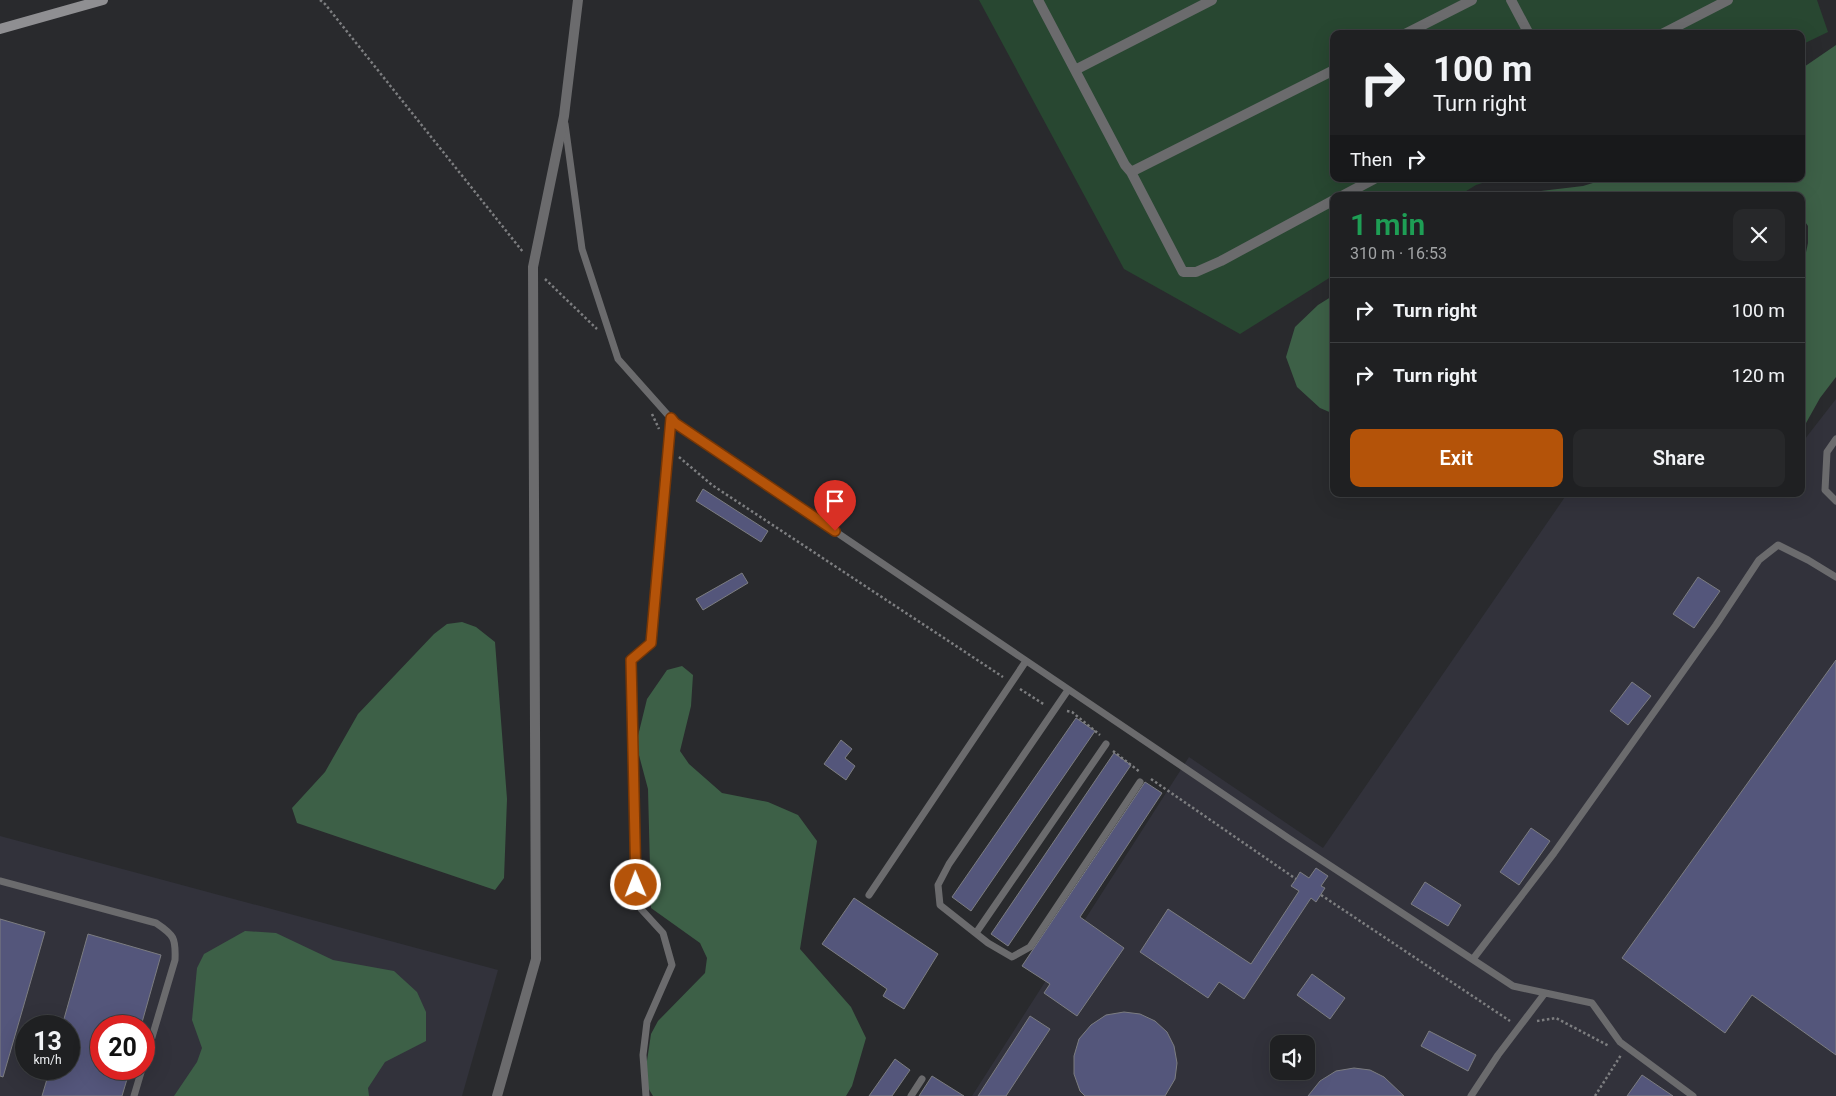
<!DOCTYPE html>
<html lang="en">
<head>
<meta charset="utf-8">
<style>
  :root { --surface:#1f2022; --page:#27282a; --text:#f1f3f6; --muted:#a1a3a5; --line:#3c3e40; --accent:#b45309 }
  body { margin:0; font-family:Roboto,sans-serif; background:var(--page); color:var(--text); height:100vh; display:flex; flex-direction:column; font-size:19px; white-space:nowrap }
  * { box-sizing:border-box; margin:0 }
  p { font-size:16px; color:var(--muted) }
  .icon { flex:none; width:28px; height:28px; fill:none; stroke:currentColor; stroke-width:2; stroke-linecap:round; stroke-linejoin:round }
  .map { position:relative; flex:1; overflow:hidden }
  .drawer { position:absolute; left:1330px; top:192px; width:475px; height:305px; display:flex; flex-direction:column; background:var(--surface); border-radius:10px; box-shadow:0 5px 20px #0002,0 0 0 1px var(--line) }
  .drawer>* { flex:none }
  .hud { position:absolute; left:1330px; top:30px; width:475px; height:152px; border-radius:10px; box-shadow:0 5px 20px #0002,0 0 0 1px var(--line); background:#1f2022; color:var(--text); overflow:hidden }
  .fabs { position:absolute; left:1270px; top:1035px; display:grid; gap:10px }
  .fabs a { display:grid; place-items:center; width:45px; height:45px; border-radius:10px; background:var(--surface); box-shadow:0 5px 20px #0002,0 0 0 1px var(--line); font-size:25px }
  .speed { position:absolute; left:15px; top:1015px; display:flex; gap:10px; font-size:25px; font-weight:700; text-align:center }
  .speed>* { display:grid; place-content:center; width:65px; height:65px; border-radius:50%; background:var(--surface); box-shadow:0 5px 20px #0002,0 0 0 1px var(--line); line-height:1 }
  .speed small { font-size:12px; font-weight:400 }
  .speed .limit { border:8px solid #d22; background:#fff; color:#111 }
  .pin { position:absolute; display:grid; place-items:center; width:42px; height:42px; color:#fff; margin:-51px -21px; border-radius:50% 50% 50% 0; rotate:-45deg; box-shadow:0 0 5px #0007 }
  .pin .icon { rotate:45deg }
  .me { position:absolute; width:55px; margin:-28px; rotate:359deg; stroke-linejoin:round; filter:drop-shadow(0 0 4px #0008) }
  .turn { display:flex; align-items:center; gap:18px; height:105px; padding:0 20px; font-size:22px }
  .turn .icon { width:65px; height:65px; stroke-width:2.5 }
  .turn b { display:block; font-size:35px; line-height:42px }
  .then { display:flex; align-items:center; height:48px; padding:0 20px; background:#0003; gap:10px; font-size:19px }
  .round { display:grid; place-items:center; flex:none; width:52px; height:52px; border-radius:10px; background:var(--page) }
  .overview { display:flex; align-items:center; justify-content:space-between; height:85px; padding:0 20px }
  h1 { font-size:30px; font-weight:600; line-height:38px; color:#1e9e55 }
  .cta { display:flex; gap:10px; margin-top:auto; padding:10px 20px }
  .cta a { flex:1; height:58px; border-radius:10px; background:var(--accent); color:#fff; font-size:20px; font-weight:600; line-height:58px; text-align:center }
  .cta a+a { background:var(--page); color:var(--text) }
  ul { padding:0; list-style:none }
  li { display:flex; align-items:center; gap:15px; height:65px; padding:0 20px; border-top:1px solid var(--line) }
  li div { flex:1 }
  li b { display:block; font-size:19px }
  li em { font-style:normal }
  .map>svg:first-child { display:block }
</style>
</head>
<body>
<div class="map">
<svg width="1836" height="1096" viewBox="0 0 1836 1096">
  <rect width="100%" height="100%" fill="#292a2d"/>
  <path fill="#32323b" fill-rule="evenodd" d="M1836,399V1096H972L1189,757L1323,848L1567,494H1801V444ZM1279,1044H1306V1071H1279Z
    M0,836L498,970L462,1096H0ZM26,1026H69V1069H26ZM101,1026H144V1069H101Z"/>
  <path fill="#284731" d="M979,0H1817L1828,32L1801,45V34H1334V179H1495L1476,185L1458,196H1334V275L1240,334L1124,269Z"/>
  <path fill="#3d6047" d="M1836,45V377L1820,398L1801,432V276L1808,243V226L1801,216V196H1500L1583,186L1606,179H1801V69Z
    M1334,295V414L1320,408L1297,387L1286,357L1295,327L1318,305Z
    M462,622L476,627L495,642L507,799L504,878L495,890L297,823L292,808L325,772L358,714L434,634L447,624Z
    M682,666L693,675L691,706L680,751L689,764L722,793L768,802L798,815L817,841L800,949L851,1007L866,1038L852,1086L846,1096H653L644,1081L651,1034L658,1021L705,973L707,958L700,943L651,908L648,789L636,744L647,699L667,670Z
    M245,931L276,933L333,960L394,971L417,992L426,1012V1041L385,1062L368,1088L369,1096H174L197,1062L202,1048L192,1020L197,968L204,954Z"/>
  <path fill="#54567b" stroke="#7c7d81" d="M703,489L768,531L761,542L696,501Z
    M742,573L748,583L703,610L696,599Z
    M1698,577L1720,591L1694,628L1673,614Z
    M1836,660V1055L1752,995L1725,1033L1622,958Z
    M1632,682L1651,696L1628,725L1610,711Z
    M1076,718L1095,731L971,911L952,897Z
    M841,740L852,749L845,758L855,766L846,780L824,764Z
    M1114,753L1131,765L1008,946L991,934Z
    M1145,782L1162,793L1080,917L1124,948L1077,1016L1044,993L1050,984L1022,966Z
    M1531,828L1550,841L1519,885L1500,872Z
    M1316,868L1328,876L1321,886L1325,888L1316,902L1311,898L1244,999L1219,982L1208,998L1140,952L1168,909L1251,964L1299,891L1291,886L1296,879L1300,872L1309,878Z
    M1425,882L1461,905L1448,926L1411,904Z
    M854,898L938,954L904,1009L883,996L887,989L822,944Z
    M0,919L45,932L3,1077L0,1076Z
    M88,934L161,955L141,1026H101V1069H130L122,1096H42L50,1069H69V1026H62Z
    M1312,974L1345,998L1330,1019L1297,995Z
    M1124,1012L1140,1014L1155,1021L1167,1032L1174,1046L1177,1063L1175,1079L1165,1096H1085L1080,1091L1074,1074V1056L1079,1039L1091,1025L1106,1015Z
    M1030,1016L1050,1029L1006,1096H978Z
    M1429,1031L1476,1055L1468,1071L1421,1046Z
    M895,1059L910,1070L892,1096H869Z
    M1354,1068L1370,1070L1384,1077L1404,1096H1308L1320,1081L1336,1071Z
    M1642,1075L1673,1096H1627Z
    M932,1076L964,1096H919Z"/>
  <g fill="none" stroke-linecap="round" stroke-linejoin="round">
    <path stroke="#7d7e80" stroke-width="2.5" stroke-dasharray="2.5 2.5" stroke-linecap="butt" d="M320,0L325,4L523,252
      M545,279L597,329
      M652,414L659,429
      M679,457L712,485L1003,677
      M1020,689L1045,705
      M1067,711L1072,712L1100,735
      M1113,751L1140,772
      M1151,779L1296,879
      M1321,895L1510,1021
      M1537,1021L1556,1018L1609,1046
      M1595,1096L1621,1055"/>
    <path stroke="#6b6b6d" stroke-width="7" d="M565,124L582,249L618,359L675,423L1288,838L1513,986L1592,1003L1620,1042L1693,1096
      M1836,439L1827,452L1825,490L1836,501
      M1068,690L949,864L938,885L940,905L988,943L1012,957L1030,947L1140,782
      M0,881L156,923C174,935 176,938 175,960L144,1064
      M869,895L1026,661
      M976,933L1106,744
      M1473,959L1554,853L1716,625L1759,560L1778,545L1808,560L1836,577
      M134,1096L142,1069
      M646,1096L643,1055L647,1022L672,965L663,933L641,909L637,885L631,660L651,643L671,418
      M911,1096L922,1079
      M1471,1096L1498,1055L1545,993"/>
    <path stroke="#6b6b6d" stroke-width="10" d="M1038,0L1125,165L1131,172L1183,272H1196L1221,261L1334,200
      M1511,0L1529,34
      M1405,34L1472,0
      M1662,34L1728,0
      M1075,70L1212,0
      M1131,172L1334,70
      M1342,196L1374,179
      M497,1096L536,959L533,267L564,116L578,0"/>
    <path stroke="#8f8f92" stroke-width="10" d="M0,29L103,0"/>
  </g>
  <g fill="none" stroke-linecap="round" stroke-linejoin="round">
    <defs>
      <path id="route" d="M636,885L631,660L651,643L671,418L675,423L835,531"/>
    </defs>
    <use href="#route" stroke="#753606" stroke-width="12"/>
    <use href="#route" stroke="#b45309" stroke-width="9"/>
  </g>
</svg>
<div class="fabs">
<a><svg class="icon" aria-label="sound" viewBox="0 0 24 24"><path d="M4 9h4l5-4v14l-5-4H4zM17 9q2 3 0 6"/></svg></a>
</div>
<div class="speed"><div>13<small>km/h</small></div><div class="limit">20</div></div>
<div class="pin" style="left:835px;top:531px;background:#d93025"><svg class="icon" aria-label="arrive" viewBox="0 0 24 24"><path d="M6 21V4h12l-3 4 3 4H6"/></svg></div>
<svg class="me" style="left:636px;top:885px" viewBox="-20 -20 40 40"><circle r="17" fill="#b45309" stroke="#fff" stroke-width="3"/><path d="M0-11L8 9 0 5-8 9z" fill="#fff"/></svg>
<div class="hud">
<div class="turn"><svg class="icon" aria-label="right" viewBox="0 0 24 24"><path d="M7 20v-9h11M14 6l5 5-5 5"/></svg><div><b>100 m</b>Turn right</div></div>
<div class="then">Then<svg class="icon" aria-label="right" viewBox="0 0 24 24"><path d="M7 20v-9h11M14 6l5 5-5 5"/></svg></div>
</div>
<section class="drawer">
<div class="overview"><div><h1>1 min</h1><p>310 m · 16:53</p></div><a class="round"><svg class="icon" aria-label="close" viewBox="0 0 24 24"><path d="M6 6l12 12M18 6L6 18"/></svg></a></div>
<ul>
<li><svg class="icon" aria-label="right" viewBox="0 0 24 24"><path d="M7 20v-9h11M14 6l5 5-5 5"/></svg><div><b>Turn right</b></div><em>100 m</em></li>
<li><svg class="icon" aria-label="right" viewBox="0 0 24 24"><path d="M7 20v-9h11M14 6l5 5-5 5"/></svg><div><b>Turn right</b></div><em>120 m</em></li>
</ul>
<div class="cta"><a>Exit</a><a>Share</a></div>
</section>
</div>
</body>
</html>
